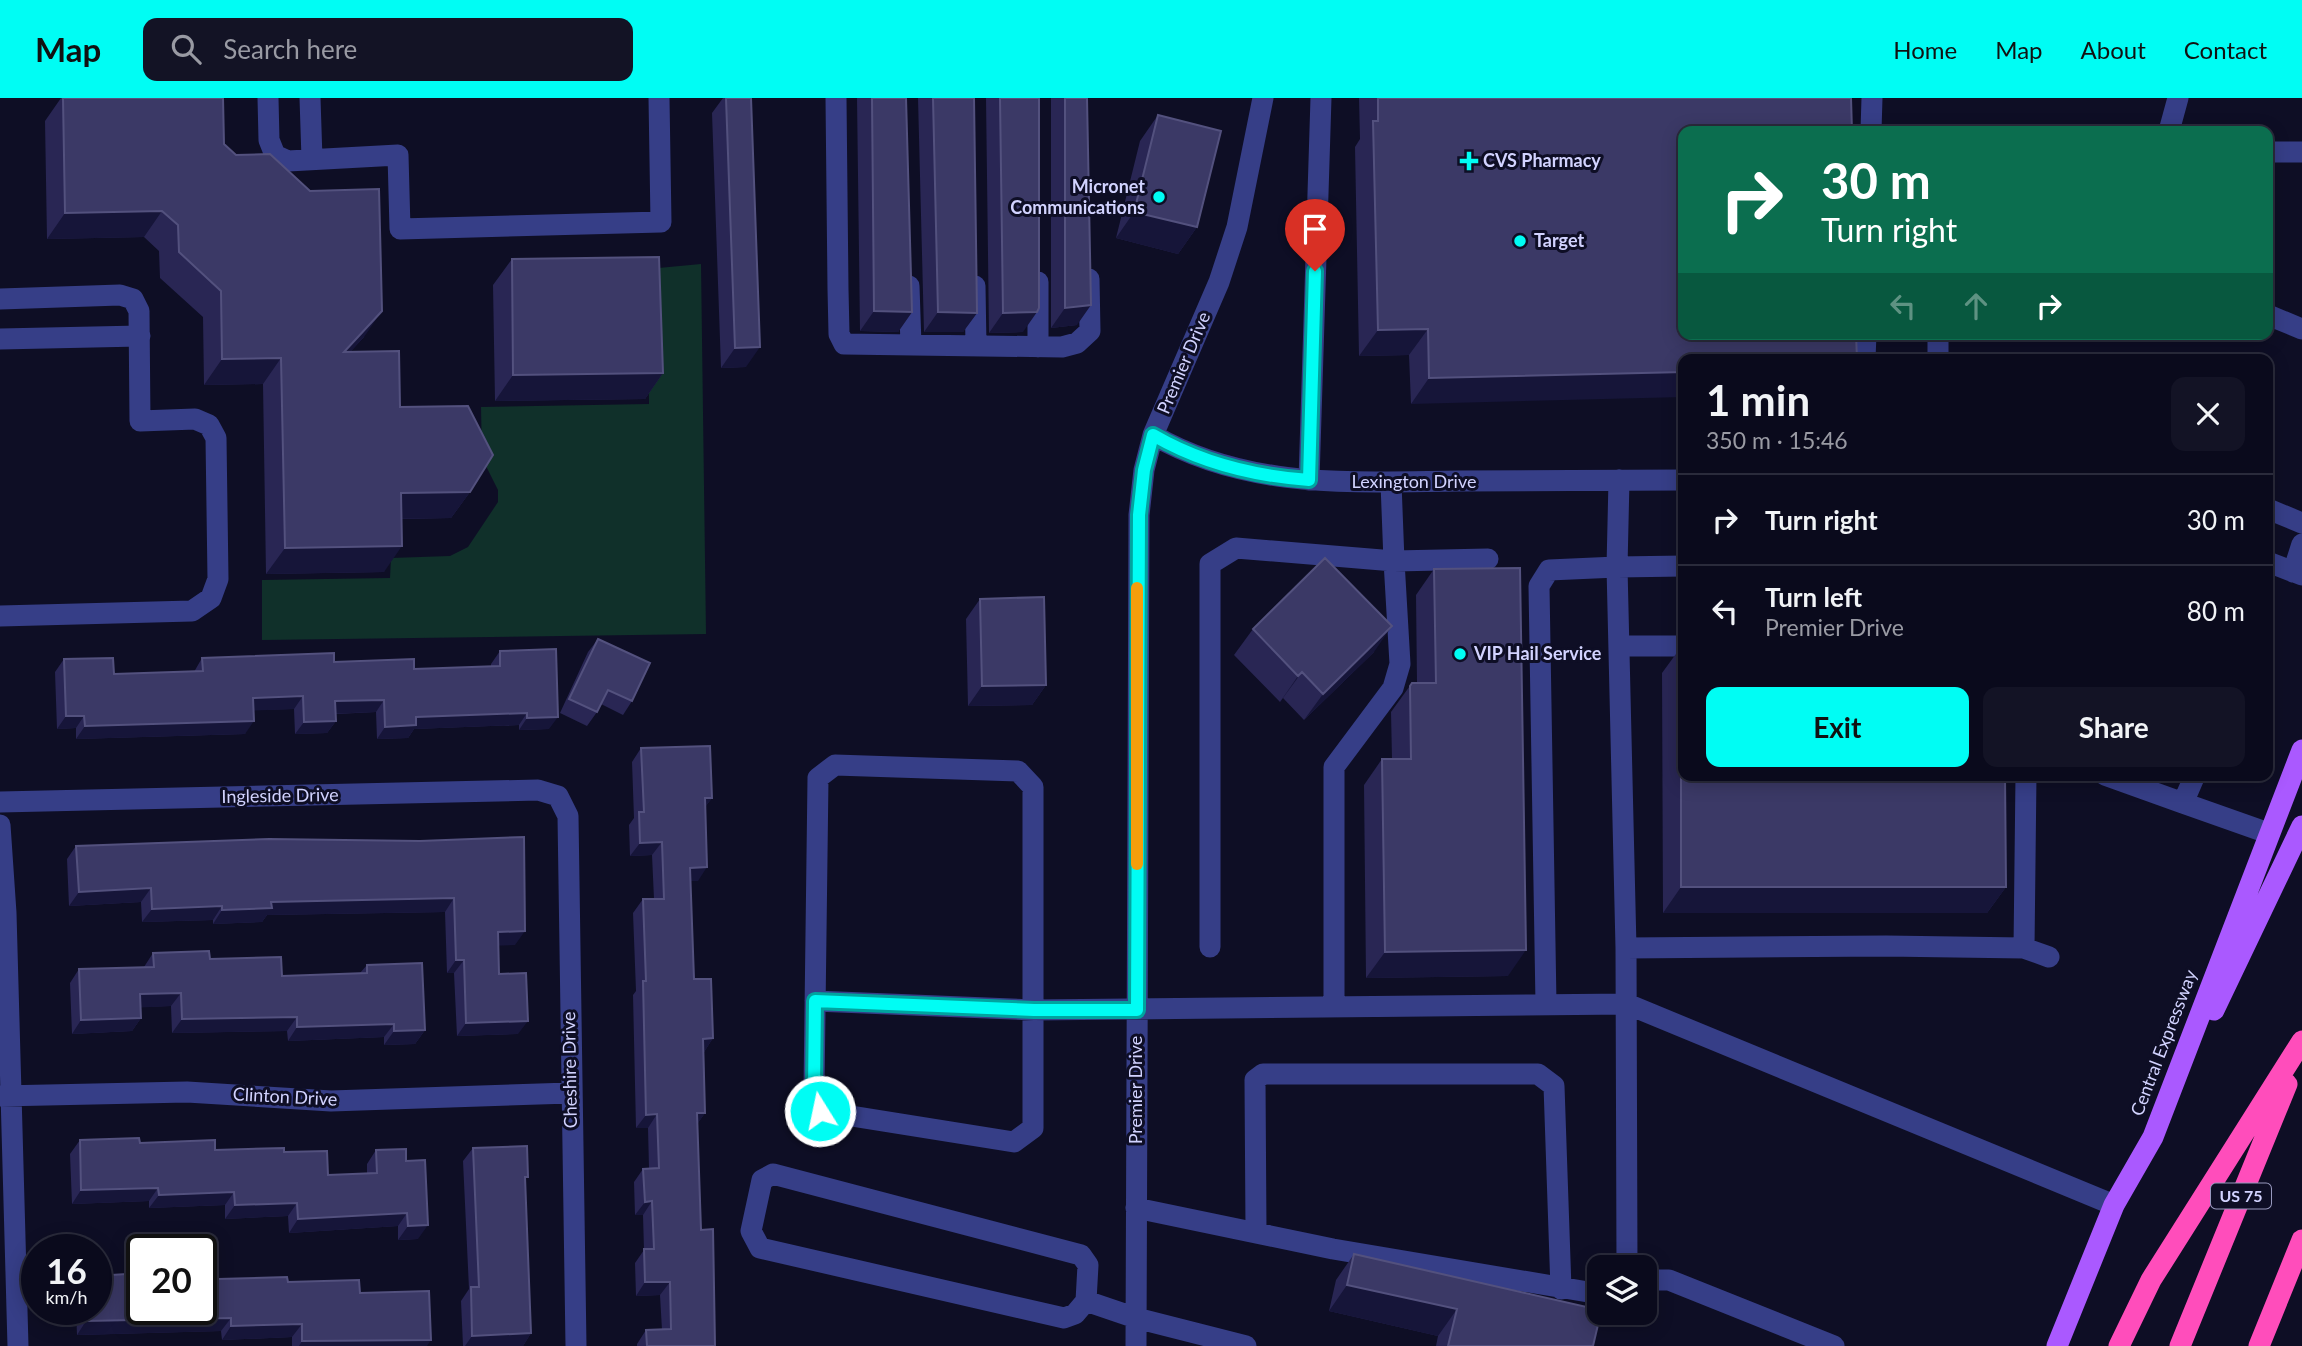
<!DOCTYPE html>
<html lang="en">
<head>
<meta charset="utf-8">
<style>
  :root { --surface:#0a0a1c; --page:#131325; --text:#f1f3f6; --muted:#999aa3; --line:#2a2b3b; --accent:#00fdf4 }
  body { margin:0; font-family:Lato,sans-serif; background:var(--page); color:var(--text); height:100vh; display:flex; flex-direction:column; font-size:26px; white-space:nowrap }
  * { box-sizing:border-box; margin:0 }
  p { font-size:23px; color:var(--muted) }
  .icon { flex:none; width:38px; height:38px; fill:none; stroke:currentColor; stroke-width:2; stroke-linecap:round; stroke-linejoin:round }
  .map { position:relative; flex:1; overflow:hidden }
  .sheet { position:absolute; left:1678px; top:256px; width:595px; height:427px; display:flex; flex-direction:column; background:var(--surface); border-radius:14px; box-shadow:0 4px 18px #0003,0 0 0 2px var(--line) }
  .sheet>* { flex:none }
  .top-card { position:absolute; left:1678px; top:28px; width:595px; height:214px; border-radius:14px; box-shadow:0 4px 18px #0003,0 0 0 2px var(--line); background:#0b6e4f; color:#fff; overflow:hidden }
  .tools { position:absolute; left:1587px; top:1157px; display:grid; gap:14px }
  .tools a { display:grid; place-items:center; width:70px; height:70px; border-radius:14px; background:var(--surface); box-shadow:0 4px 18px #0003,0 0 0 2px var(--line); font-size:35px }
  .speed { position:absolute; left:21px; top:1136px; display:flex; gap:14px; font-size:35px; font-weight:700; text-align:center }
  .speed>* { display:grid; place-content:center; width:91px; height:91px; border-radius:50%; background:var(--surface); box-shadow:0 4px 18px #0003,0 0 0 2px var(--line); line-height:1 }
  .speed small { font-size:18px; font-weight:400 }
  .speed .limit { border:4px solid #111; border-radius:10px; background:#fff; color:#111 }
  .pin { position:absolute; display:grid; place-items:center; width:60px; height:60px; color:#fff; margin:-72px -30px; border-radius:50% 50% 50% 0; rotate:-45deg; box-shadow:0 0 7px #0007 }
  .pin .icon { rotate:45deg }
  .me { position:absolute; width:77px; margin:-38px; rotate:350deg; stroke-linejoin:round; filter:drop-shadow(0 0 5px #0008) }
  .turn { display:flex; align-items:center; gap:24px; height:147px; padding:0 28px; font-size:32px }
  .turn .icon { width:91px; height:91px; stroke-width:2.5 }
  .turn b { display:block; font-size:49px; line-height:60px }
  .lanes { display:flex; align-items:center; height:66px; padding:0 28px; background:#0003; justify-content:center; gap:35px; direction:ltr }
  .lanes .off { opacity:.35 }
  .round { display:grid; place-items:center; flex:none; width:74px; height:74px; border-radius:14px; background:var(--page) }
  .head { display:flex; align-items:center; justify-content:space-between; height:119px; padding:0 28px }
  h1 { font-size:42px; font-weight:700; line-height:52px }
  .action { display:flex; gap:14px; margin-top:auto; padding:14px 28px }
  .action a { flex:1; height:80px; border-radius:14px; background:var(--accent); color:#111; font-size:28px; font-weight:700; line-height:80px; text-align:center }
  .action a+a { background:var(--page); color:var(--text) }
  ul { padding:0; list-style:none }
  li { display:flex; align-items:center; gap:21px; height:91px; padding:0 28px; border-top:2px solid var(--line) }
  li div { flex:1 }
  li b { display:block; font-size:26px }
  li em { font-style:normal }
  header { display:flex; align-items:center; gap:42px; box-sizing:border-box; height:98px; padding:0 35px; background:var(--accent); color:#111 }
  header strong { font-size:33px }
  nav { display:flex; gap:38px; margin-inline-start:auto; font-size:24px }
  .search { width:490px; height:63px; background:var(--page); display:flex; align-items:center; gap:18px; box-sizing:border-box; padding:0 24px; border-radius:14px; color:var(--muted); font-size:26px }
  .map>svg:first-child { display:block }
</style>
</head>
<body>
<header>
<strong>Map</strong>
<div class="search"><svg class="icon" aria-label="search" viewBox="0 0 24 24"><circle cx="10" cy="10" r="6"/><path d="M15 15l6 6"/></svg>Search here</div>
<nav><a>Home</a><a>Map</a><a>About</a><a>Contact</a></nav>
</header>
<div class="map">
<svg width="2302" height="1248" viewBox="0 0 2302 1248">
  <rect width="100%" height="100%" fill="#0e0e25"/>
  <path fill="#10302a" d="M701,166L706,536L262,542V482L390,480L391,460L450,458L468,449L498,404V392L482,360L481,309L649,306L648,171Z"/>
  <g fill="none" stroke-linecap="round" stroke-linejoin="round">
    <path stroke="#363e87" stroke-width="21" d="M268,0L269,42L275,57L288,63L398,57L400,131L661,124L659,0
      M310,0L312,61
      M836,0L838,191L839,236L844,246L1062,249L1077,245L1090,233L1089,181
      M1871,33L1872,0
      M2169,33L2178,0
      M2268,54H2302
      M909,188L911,247
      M975,188L976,248
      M0,201L120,197L133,201L139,213L140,323L195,321L209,327L216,340L218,481L211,500L192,513L0,518
      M2268,217L2302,231
      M1938,236V261
      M0,241L140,238
      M1038,249V184
      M1865,261L1866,236
      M1153,337C1248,392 1354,384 1459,383C1534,383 1609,382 1684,382
      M1309,382L1321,0
      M1391,385L1394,463L1488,461
      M2268,411L2302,425
      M2268,464L2302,477
      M2293,474L2302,446
      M1619,548H1684
      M835,667L1018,673L1033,689V1030L1014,1044L820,1013L814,991L818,680Z
      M2105,677L2183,705L2195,677
      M0,704L538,692L558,698L568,718L576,1248
      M2183,705L2268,735
      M0,727L6,815L18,1248
      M1210,849V466L1236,450L1394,463L1400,566L1393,590L1334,669V909
      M1626,850L1886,848L2024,850L2026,677
      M2024,850L2049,859
      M815,903L1034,912L1627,906L2114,1107
      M1546,906L1539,488L1549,472L1617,469L1619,382
      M0,998L187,994L331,1003L570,995
      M1136,1110L1333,1151L1600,1196
      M1256,1133L1255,982L1263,976H1538L1554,988L1561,1191
      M1627,1169L1626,850L1617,469L1684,468
      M1645,1182H1669L1834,1248
      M1086,1203L1088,1167L1081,1157L773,1076L762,1082L751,1133L760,1150L1064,1220L1075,1216L1086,1203L1136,1220L1246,1248
      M1136,1248L1139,417L1144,372L1153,337L1219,184L1237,129L1263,0"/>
    <path stroke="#aa59ff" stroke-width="21" d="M2214,912L2302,728
      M2057,1248L2114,1107L2153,1039L2302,652"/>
    <path stroke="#ff4dbb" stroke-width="21" d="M2119,1248L2151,1182L2302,943
      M2180,1248L2287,986
      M2259,1248L2302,1142"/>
  </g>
  <path fill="#292654" d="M61,0H223L224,46L364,239L350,254L400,309L470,394L451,420L402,421L384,474L266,476L263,286L204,287L203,219L160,180L159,153L144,139L47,141L45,23Z
    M723,0H751L746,269L721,270L712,15Z
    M857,0H906L912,214L898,234L860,233Z
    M918,0H974L977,215L963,234H924Z
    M986,0H1039L1023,234L989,235Z
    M1051,0H1087L1077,227L1051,230Z
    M1359,0H1851L1411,306L1409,257L1359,258L1355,49L1360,41Z
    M1158,17L1197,129L1178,156L1116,140L1140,43Z
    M512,161L663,275L645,301L495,303L493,187Z
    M1434,471L1508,878L1366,880L1364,687L1382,661H1392L1391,614L1412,585H1417L1416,497Z
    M980,501L1046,587L1032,607L968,608L966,521Z
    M1253,531L1374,554L1304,622L1283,600L1280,604L1234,557Z
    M598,541L632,603L623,617L601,606L597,614L587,628L560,615L588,554Z
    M1681,549L2006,789L1987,815H1663L1662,575Z
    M500,553L549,631L519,632V627L414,631L408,640L377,641L376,614L336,616V623L327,635L295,636L294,611L254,612L245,636L76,641V630L57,631L55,574L64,561L114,576L194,574L202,560L334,564L414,571L491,568V566Z
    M641,650L712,700L705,709L698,783H690L694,881L713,940L704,954L705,1015L697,1026L701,1132L715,1248H637V1246L646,1232H662L660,1197L636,1198L635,1165L644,1152L643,1117H635L634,1084L643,1071L649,1070L648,1030H636L633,897L636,893L633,815L643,801H654L652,757L630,758L629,727L634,720L632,664Z
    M420,743L515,847H498L499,876L518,936L457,938L454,875H447L445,814L267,817L262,824L213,826V822L142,824L141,804L69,808L67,761L76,748Z
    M153,855L210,861L282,878L360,875L367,867L425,932L415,946L384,947V939L288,943L287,933L172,935L171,908L141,909V920L132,933L72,936L70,885L79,871L144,869Z
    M80,1042L140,1045L215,1052L284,1054L328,1077L367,1076V1066L376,1052L406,1063L418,1141L398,1142V1128L289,1135L288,1118L225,1121V1107L149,1110V1103L72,1106L70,1056Z
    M473,1050L525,1082L531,1235L523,1248H463L461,1203L469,1191L463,1063Z
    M1354,1156L1593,1248H1436L1438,1238L1329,1213L1336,1182Z
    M218,1181L288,1184L360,1195L427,1248H292V1239L222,1242L221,1233L77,1237L76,1211H96Z"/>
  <path fill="#161539" d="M162,113L144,139L47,141L65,115Z
    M1134,114L1197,129L1178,156L1116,140Z
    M1091,207L1077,227L1051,230L1065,210Z
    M382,213L364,239L326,280L344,254Z
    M874,213L912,214L898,234L860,233Z
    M938,214L977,215L963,234H924Z
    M1037,214L1023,234L989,235L1003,215Z
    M1428,231L1409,257L1359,258L1378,232Z
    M760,249L746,269L721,270L735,250Z
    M281,260L263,286L204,287L222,261Z
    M1684,274V299L1411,306L1429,280Z
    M663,275L645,301L495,303L513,277Z
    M470,394L451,420L383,421L401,395Z
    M402,448L384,474L266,476L285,450Z
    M1392,528L1374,554L1304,622L1323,596Z
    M1302,574L1283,600L1280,604L1298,578Z
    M1046,587L1032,607L968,608L982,588Z
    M303,598L294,611L244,613L253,600Z
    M384,602L376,614L327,616L335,603Z
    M527,615L519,627L414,631L408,640L377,641L385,629L416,619Z
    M66,618H84L76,630L57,631Z
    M558,619L549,631L519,632L527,620Z
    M254,623L245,636L76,641L85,628Z
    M336,623L327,635L295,636L304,624Z
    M705,700H712L702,713Z
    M662,744L652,757L630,758L640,745Z
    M707,769L698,783H680L690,770Z
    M1681,789H2006L1987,815H1663Z
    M151,790L141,804L69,808L79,794Z
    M454,800L445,814L267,817L262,824L213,826L222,812L271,804Z
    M222,808L213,822L142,824L152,811Z
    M525,833L515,847L488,848L498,834Z
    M1526,852L1508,878L1366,880L1385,854Z
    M456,862H464L454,875H447Z
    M181,895L171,908L131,910L140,896Z
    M297,919L287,933L172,935L182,921Z
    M141,920L132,933L72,936L81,922Z
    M528,923L518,936L457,938L466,925Z
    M394,926L384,939L288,943L297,929Z
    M425,932L415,946L384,947L394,933Z
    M713,940L704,954L703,941Z
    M697,1015H705L696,1028Z
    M657,1016L648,1030H636L646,1017Z
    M158,1090L149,1103L72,1106L81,1092Z
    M234,1094L225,1107L149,1110L159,1097Z
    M652,1103L643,1117H635L645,1104Z
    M297,1105L288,1118L225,1121L235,1107Z
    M407,1115L398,1128L289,1135L298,1121Z
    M428,1127L418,1141L398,1142L408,1128Z
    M645,1184H670L660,1197L636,1198Z
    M1347,1187L1457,1211L1438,1238L1329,1213Z
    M231,1220L221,1233L77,1237L86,1223Z
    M302,1226L292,1239L222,1242L231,1228Z
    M531,1235L523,1248H465L472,1238Z
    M431,1242L427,1248H299L302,1243Z"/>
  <path fill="#3b3966" stroke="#53517e" stroke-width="2" d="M63,0H223L224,46L236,57L270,56L310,93L379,91L382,213L344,254L399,253L400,309L468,308L493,357L470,394L401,395L402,448L285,450L281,260L222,261L221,193L179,154L178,127L162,113L65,115Z
    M726,0H751L760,249L735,250Z
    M872,0H906L912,214L874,213Z
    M933,0H974L977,215L938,214Z
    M1000,0H1039V210L1037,214L1003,215Z
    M1065,0H1087L1091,207L1065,210Z
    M1378,0H1851L1852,33H1684V236H1856L1857,261H1684V274L1429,280L1428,231L1378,232L1373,23H1378Z
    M1158,17L1221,33L1197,129L1134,114Z
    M659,159L663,275L513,277L512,161Z
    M1325,460L1392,528L1323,596L1302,574L1298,578L1253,531Z
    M1520,470L1526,852L1385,854L1382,661H1411L1410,588L1412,585H1436L1434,471Z
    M1044,499L1046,587L982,588L980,501Z
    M598,541L650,565L632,603L608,592L597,614L569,601Z
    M1681,549H1684V677H2005L2006,789H1681Z
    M556,551L558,619L527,620V615L416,619V627L385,629L384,602L335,603L336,623L304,624L303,598L253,600L254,623L85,628L84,618H66L64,561L113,560L114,576L203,573L202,560L334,555V564L414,561V571L500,568V553Z
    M710,648L712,700H705L707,769L690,770L694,881H711L713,940L703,941L705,1015H697L701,1132L713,1131L715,1248H647L646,1232L671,1231L670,1184H645L644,1151H654L652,1103L645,1104L643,1071L659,1070L657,1016L646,1017L643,883H646L643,801H664L662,744L640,745L639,714H644L641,650Z
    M524,739L525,833L498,834L499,876L526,875L528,923L466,925L464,862H456L454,800L271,804L272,810L222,812V808L152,811L151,790L79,794L76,748L269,741L420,743Z
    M209,853L210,861L281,859L282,878L367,875V867L422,865L425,932L394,933V926L297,929V919L182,921L181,895L140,896L141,920L81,922L79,871L154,869L153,855Z
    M139,1040L140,1045L215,1042V1052L284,1050V1054L327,1053L328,1077L377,1075L376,1052L406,1051V1063L425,1062L428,1127L408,1128L407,1115L298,1121L297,1105L235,1107L234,1094L159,1097L158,1090L81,1092L80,1042Z
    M527,1048L528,1079H525L531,1235L472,1238L471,1189H479L473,1050Z
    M1354,1156L1600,1212V1214H1601L1593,1248H1448L1457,1211L1347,1187Z
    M218,1171V1181L287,1179L288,1184L359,1182L360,1195L429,1193L431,1242L302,1243V1226L231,1228V1220L86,1223V1211H96V1178L142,1175V1211H201V1172Z"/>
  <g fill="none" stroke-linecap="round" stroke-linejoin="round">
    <defs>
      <path id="route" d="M820,1013L814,991L815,903L1034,912H1137L1139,417L1144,372L1153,337C1201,365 1253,378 1309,382L1315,173"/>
    </defs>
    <use href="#route" stroke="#00a49f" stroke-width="18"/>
    <use href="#route" stroke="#00fdf4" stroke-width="12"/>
    <path stroke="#f59e0b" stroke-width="12" d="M1137,766V490"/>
  </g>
  <g fill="#00fdf4" stroke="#0e0e25" stroke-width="2.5">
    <path d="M1465.5 52.5h7v7h7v7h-7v7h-7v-7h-7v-7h7z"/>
    <circle cx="1159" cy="99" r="7"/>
    <circle cx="1520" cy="143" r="7"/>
    <circle cx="1460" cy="556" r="7"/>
  </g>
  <g text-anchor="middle" stroke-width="6" stroke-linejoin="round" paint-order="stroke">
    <rect fill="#0e0e25" stroke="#9798be" stroke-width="2" x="2211" y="1085.5" width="60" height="25" rx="5"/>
    <g font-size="16" font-weight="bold" fill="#d2d3ff">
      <text x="2241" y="1104">US 75</text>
    </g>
    <g font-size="18" font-weight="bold" fill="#d2d3ff" stroke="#0e0e25" text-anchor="start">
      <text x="1483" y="69">CVS Pharmacy</text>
      <text x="1145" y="95" text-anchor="end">Micronet<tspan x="1145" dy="21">Communications</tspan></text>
      <text x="1534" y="149">Target</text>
      <text x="1474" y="562">VIP Hail Service</text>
    </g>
    <g font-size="18" fill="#d2d3ff" stroke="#0e0e25">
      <text transform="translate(1184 265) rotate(-67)" y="6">Premier Drive</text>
      <text x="1414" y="390">Lexington Drive</text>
      <text transform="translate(280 698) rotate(-1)" y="6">Ingleside Drive</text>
      <text transform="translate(2164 945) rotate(-69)" y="6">Central Expressway</text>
      <text transform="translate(570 972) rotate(-91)" y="6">Cheshire Drive</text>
      <text transform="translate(1136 992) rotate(-90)" y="6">Premier Drive</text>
      <text transform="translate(285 999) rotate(3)" y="6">Clinton Drive</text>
    </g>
  </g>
</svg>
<div class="tools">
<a><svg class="icon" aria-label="layers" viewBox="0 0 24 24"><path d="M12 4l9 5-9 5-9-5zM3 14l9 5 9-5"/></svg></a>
</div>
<div class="speed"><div>16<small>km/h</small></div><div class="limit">20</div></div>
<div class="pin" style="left:1315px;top:173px;background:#d93025"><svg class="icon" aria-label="arrive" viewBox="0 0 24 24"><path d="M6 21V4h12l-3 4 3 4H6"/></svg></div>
<svg class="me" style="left:820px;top:1013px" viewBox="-20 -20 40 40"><circle r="17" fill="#00fdf4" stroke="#fff" stroke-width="3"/><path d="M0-11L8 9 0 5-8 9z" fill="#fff"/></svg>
<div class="top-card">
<div class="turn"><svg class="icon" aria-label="right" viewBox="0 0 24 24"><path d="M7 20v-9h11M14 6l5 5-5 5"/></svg><div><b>30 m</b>Turn right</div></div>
<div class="lanes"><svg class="icon off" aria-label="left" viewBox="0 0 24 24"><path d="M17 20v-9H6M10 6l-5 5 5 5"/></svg><svg class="icon off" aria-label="ahead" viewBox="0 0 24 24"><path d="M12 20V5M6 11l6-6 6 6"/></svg><svg class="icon" aria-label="right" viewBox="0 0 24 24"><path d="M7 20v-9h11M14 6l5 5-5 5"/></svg></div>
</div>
<section class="sheet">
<div class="head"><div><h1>1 min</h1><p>350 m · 15:46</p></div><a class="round"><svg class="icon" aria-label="close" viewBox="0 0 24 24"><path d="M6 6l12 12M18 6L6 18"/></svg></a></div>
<ul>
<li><svg class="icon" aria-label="right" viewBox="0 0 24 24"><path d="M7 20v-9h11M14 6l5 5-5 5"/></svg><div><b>Turn right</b></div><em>30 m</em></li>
<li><svg class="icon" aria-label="left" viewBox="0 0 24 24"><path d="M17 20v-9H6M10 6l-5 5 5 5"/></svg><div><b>Turn left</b><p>Premier Drive</p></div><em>80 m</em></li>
</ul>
<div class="action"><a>Exit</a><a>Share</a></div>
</section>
</div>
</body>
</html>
